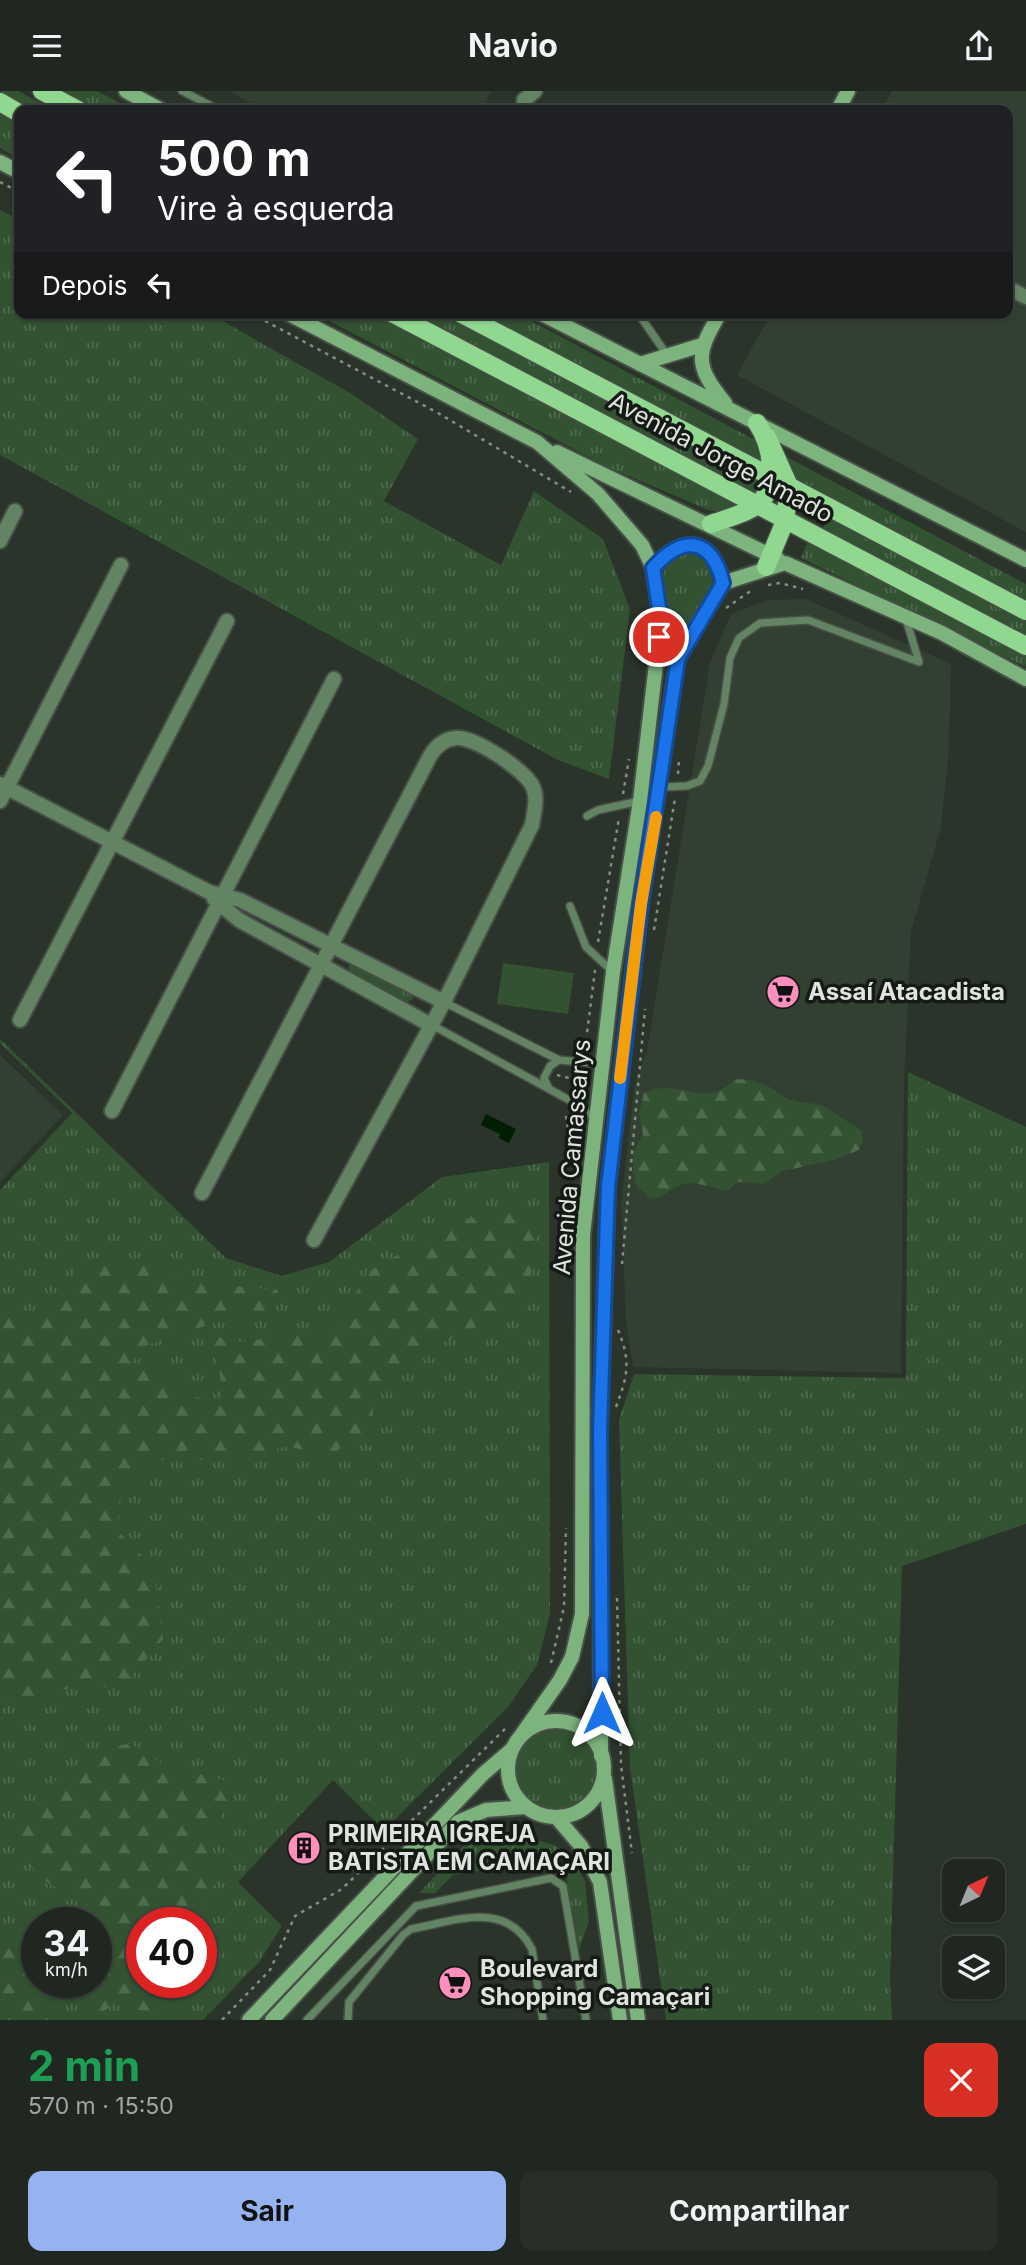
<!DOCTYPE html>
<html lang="pt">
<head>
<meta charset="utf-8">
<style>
  :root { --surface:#202720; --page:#282f29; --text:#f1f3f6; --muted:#a2a5a5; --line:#3d443e; --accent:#95b2f1 }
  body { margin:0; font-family:Inter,sans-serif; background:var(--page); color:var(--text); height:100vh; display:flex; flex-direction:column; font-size:26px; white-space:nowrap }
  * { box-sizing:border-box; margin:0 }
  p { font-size:23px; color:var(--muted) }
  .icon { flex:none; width:38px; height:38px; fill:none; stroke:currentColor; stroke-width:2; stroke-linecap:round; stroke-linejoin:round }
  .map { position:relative; height:1929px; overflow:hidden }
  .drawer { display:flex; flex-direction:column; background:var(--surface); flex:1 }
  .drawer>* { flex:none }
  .hud { position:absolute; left:14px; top:14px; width:999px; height:214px; border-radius:14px; box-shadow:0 2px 5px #0004,0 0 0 2px var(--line); background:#202124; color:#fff; overflow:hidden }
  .needle { width:46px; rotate:43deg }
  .fabs { position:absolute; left:942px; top:1768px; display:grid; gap:14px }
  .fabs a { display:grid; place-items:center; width:63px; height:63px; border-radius:14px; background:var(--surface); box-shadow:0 2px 5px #0004,0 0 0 2px var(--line); font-size:35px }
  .speed { position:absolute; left:21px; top:1816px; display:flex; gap:14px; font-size:35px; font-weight:700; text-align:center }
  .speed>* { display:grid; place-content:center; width:91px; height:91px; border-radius:50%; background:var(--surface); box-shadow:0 2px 5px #0004,0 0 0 2px var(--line); line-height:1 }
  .speed small { font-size:18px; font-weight:400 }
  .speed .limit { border:10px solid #d22; background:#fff; color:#111 }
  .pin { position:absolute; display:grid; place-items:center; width:60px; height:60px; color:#fff; margin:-30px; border:4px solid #fff; border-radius:50%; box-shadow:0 2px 7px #0007 }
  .me { position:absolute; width:77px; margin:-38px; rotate:0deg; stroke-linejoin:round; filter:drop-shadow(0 0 5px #0008) }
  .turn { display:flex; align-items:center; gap:24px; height:147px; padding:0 28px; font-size:32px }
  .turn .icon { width:91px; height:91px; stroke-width:2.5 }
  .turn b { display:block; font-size:49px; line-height:60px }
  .then { display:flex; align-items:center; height:66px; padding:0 28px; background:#0003; gap:14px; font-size:26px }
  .round { display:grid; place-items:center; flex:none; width:74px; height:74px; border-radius:14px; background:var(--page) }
  .overview { display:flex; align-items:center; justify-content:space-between; height:119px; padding:0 28px }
  h1 { font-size:42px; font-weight:700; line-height:52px; color:#1e9e55 }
  .primary-button { display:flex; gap:14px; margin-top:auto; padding:14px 28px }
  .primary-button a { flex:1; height:80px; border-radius:14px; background:var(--accent); color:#111; font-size:28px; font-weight:700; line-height:80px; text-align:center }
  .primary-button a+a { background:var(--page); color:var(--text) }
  header { display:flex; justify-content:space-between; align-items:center; height:91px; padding:0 28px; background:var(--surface); font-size:32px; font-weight:700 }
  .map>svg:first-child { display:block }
</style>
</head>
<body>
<header><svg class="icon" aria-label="menu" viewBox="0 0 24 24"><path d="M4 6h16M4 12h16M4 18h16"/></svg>Navio<svg class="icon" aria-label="share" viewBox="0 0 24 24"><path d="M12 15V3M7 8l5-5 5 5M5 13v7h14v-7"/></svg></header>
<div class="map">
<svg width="1026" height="1929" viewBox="0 0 1026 1929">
  <defs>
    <pattern id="grass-tufts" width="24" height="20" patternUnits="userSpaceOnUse" patternTransform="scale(1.75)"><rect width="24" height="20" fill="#325232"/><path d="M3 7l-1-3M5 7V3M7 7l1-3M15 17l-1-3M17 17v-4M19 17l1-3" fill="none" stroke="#4f6b4f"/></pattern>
    <pattern id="forest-firs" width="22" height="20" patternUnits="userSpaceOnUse" patternTransform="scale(1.75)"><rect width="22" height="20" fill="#325232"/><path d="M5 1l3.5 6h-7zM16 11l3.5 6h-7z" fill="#4f6b4f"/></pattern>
  </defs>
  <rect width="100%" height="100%" fill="#2a342a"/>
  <path fill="#324032" d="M229,0H491L482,19H264Z
    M892,0H1026V441L737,284L771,222H1008V19H881Z
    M806,508L951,573L949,659L941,736L911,841L904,992L901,1282L633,1276L626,1230L621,1112L635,992L647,960L710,572L731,523L768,509Z
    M0,964L63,1024L0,1091Z"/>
  <path fill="url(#grass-tufts)" fill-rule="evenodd" d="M0,0H18L54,19H34Z
    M56,0H97L133,19H92Z
    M0,23L19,33V68L0,57Z
    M0,119L19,129V222H208L350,302L418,348L384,410L501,474L534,400L603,448L630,518L609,688L558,669L0,364Z
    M314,222H378L738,414L722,422L708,419L608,376Z
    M415,222H441L759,390L757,404Z
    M475,222H516L1026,493V512Z
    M827,427L1026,531V547L823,438Z
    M808,450L1026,565V576L801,467Z
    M690,460C707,467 711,475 713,493L676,551L668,549C667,532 658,486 667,472C672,464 681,462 690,460Z
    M352,873L412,904L413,908L407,911L350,880L348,876Z
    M0,948L226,1167L282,1185L329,1171L442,1086L549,1071L550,1523L537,1574L508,1616L384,1739L333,1689L238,1791L282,1835L259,1871L203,1929H0V1099L72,1022L0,952ZM37,1832H96V1892H37ZM142,1832H201V1892H142Z
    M908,981L1026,1036V1433L902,1475L890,1890L892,1929H666L630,1677L619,1329L634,1283L906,1287Z
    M513 1678a42 42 0 1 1 84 0a42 42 0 1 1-84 0Z
    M497,1738L554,1754L570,1764L585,1790L589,1830L579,1859L563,1766L453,1784L435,1802H419L469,1749Z"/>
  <path fill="url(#forest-firs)" d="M735,988L751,989L768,995L789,1009L822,1014L862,1040L863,1049L859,1059L833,1069L783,1080L764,1093L738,1091L727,1100C693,1092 688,1085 659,1107H650L636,1094L633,1081L634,1060L643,1043L639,1022L644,1002C683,984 701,1022 735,988Z
    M519,1114L536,1144L531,1184L508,1215L470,1239L415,1264L373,1299V1335L332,1363L286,1356L215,1369H161L122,1396L117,1439L153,1476L163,1548L122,1597C80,1593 40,1600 0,1616V1218L16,1226L55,1223L71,1195L78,1169L139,1170L198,1192L278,1199L270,1222L226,1228L141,1256L128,1279L155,1278L188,1303L218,1313C228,1281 211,1277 213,1245L241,1251L336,1238L368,1181L457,1129L487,1125Z
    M131,1653L164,1674L227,1690L231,1711C207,1741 204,1756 215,1793L199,1819L186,1832H142V1892H164L169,1901L161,1920L135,1919L117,1910L100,1923L89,1892H96L95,1832L100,1823L34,1783L18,1735L52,1692L100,1656Z
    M12,1835L37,1842V1892H65L51,1929H0V1836Z"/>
  <path fill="#325232" d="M503,872L574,882L568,923L497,913Z"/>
  <path fill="#001e02" d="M486,1023L516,1038L509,1052L499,1047L500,1043L481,1034Z"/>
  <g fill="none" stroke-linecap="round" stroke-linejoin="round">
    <defs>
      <path id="lane" d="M182,0L219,19
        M638,222L667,264
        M906,528L919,571
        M661,696L687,695L700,690L708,675L724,613L730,567L739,547L760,532L808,529L919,571
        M587,725L598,719L640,710
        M570,815L586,856L612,880
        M444,911L559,969L602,973
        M432,934L571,1010L595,1027
        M549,998L544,987L550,975L559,969
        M307,1929L416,1815L551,1787L563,1795L586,1929
        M348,1929L349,1911L403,1844L411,1838C455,1830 506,1808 532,1858L543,1929"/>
      <path id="street" d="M525,19L524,9L535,0
        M1008,197L1026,206
        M0,450L15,420
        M0,693L209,801L240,809L444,911
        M0,710L121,474
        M214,808L239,829L431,934
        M20,929L227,530
        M112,1020L334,588
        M202,1102L430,665C436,655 444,648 456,647C474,645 525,679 533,696C538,708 534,721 532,734L444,911L314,1149"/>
      <path id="secondary" d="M126,0L161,19
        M838,19L848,0
        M0,71L19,81
        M287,222L537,351L598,403L642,454L653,477L661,530L640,710L613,881L583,1144L582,1523L572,1566L560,1589L520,1646
        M540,222L1026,469
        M720,222C696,263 694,274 725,312
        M640,273L702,254
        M557,361L778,468
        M653,477C682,444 711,445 723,492
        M723,492L785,472L942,542L1026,588
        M508 1678a48 48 0 1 1 96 0a48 48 0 1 1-96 0Z
        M601,1665L600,1340L608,1096L641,813L678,565L723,492
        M605,1688L638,1929
        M556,1726L581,1755L600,1791L620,1929
        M249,1929L483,1683L511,1659
        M272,1929L458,1731L486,1719L526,1716"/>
      <path id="primary" d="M42,0L78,19
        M0,11L19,22
        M392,222L1026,555
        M460,222L1026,520
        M711,433C724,428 746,423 757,414C780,395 771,353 757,332
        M766,476L785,430L789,395L767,346"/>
    </defs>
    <use href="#lane" stroke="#475047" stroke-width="10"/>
    <use href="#street" stroke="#475047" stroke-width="18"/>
    <use href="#secondary" stroke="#475047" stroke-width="18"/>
    <use href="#primary" stroke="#475047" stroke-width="21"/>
    <path stroke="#858d85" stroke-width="2.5" stroke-dasharray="3.5 5" stroke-linecap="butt" d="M0,91L19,101
      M250,222L438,322L571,401
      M768,494L780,492L803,498
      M726,517L752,499
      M678,683L679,669
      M623,703L629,668
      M654,839L675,707
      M598,851L619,727
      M585,958L595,879
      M557,984L577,989
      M575,999L580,981
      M566,1025L574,1077
      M622,1173L645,918
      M616,1316C628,1284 631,1270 618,1239
      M617,1507L621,1674L632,1762
      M551,1572L564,1516L566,1437
      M222,1929L270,1879L295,1825L342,1798L508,1635"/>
    <use href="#lane" stroke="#628462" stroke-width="7"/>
    <use href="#street" stroke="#628462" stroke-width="14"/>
    <use href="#secondary" stroke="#7db37c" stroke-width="14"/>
    <use href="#primary" stroke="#90d890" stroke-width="18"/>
  </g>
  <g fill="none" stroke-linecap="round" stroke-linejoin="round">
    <defs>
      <path id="route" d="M602,1622L600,1339L608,1096L641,813L678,568L723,492C711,445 682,444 653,477L661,530L659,546"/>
    </defs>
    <use href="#route" stroke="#114b97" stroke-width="18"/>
    <use href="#route" stroke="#1a73e8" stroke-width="12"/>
    <path stroke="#f59e0b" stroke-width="12" d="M620,987L641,813L656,726"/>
  </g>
  <defs>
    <symbol id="supermarket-disc" viewBox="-11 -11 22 22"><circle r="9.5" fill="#fe8ebd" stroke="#161a16"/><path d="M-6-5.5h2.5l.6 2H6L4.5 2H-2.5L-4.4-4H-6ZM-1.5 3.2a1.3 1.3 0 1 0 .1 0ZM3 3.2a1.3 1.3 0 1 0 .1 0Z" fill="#111"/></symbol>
    <symbol id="building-disc" viewBox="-11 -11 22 22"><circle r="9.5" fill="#fe8ebd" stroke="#161a16"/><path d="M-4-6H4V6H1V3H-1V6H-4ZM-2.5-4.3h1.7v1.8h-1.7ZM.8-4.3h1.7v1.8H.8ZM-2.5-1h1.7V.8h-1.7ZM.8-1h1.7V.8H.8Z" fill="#111"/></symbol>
  </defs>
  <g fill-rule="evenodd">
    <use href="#supermarket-disc" x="764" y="882" width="38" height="38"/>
    <use href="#building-disc" x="285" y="1738" width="38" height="38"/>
    <use href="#supermarket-disc" x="436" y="1873" width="38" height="38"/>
  </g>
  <g text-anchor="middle" stroke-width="7" stroke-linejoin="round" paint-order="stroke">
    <g font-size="24" fill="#dee4de" stroke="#161a16">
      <text transform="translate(721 367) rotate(28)" y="8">Avenida Jorge Amado</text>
      <text transform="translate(572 1066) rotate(-85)" y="8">Avenida Camassarys</text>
    </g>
    <g font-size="24" font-weight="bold" fill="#dee4de" stroke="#161a16" text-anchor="start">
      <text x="808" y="909">Assaí Atacadista</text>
      <text x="328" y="1751">PRIMEIRA IGREJA<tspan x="328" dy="28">BATISTA EM CAMAÇARI</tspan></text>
      <text x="480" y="1886">Boulevard<tspan x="480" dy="28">Shopping Camaçari</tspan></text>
    </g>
  </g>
</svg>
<div class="fabs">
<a><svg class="needle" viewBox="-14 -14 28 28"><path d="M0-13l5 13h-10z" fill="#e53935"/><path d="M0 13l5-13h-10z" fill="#a2a5a5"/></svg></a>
<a><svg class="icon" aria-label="layers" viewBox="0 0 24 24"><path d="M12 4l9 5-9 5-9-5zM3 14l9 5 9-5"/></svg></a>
</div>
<div class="speed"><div>34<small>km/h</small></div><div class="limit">40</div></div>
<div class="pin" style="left:659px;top:546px;background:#d93025"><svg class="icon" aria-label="arrive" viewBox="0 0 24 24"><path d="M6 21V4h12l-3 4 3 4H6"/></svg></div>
<svg class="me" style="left:602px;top:1622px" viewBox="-20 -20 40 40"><path d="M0-17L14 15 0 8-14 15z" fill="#1a73e8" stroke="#fff" stroke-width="4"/></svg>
<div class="hud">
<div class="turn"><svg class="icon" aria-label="left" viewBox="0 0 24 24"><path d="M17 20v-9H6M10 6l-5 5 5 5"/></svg><div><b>500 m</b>Vire à esquerda</div></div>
<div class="then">Depois<svg class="icon" aria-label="left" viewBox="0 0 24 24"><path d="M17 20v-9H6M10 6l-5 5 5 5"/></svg></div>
</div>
</div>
<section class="drawer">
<div class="overview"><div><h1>2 min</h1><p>570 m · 15:50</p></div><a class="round" style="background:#d93025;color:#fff"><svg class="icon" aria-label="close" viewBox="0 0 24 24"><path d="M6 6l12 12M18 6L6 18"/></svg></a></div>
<div class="primary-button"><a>Sair</a><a>Compartilhar</a></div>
</section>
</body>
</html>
